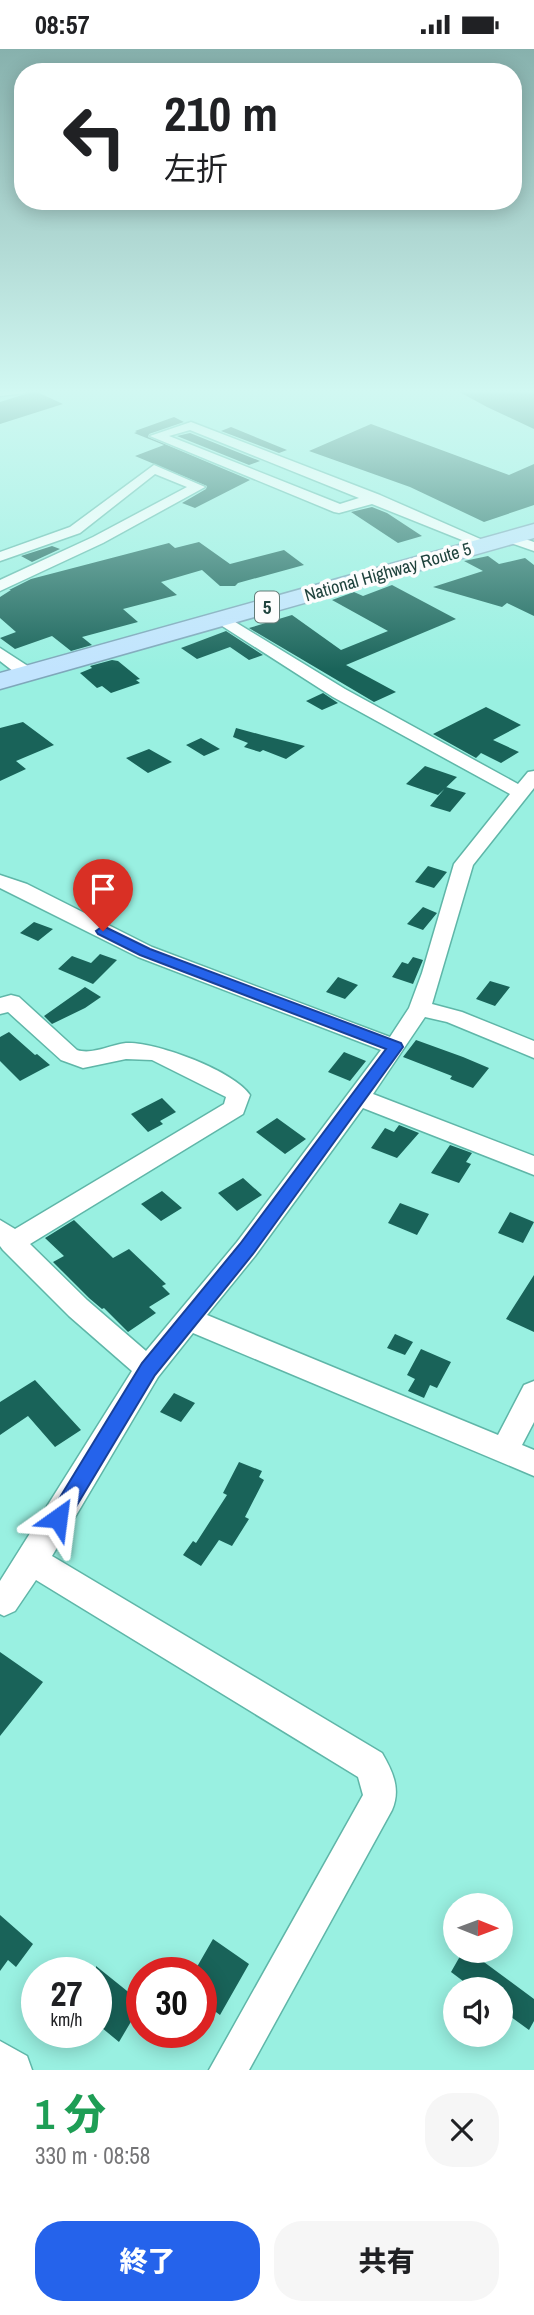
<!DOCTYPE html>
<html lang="ja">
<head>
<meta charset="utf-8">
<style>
  :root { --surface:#fff; --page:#f6f6f6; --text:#202124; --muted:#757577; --accent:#2563eb }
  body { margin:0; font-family:"Archivo Narrow","Noto Sans JP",sans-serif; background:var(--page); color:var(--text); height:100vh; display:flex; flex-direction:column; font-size:26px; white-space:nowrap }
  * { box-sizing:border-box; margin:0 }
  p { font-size:23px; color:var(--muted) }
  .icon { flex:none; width:38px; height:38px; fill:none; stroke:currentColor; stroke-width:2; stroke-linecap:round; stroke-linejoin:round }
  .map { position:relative; height:2021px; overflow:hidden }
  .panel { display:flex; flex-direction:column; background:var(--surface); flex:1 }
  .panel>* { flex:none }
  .top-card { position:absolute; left:14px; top:14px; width:508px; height:147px; border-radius:28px; box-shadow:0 4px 18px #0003; background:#fff; color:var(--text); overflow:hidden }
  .needle { width:46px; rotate:91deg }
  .tools { position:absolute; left:443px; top:1844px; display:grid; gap:14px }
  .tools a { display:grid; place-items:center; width:70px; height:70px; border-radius:50%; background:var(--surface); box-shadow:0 4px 18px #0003; font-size:35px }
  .speed { position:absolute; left:21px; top:1908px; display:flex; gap:14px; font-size:35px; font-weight:700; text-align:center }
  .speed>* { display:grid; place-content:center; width:91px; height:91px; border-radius:50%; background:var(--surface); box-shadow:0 4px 18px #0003; line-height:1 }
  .speed small { font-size:18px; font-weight:400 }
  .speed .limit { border:10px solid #d22; background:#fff; color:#111 }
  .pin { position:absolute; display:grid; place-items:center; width:60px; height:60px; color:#fff; margin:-72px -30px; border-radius:50% 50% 50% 0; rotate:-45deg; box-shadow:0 0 7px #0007 }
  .pin .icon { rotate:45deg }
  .me { position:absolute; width:77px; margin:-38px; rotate:31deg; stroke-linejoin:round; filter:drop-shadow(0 0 5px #0008) }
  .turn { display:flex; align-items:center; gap:24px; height:147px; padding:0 35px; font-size:32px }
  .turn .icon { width:91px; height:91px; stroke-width:2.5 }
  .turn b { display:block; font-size:49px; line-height:60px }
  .round { display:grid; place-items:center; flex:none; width:74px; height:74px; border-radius:28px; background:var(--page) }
  .summary { display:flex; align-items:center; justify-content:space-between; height:119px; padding:0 35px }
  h1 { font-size:42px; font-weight:800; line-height:52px; color:#1e9e55 }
  .button { display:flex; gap:14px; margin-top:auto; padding:14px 35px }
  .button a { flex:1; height:80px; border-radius:28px; background:var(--accent); color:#fff; font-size:28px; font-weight:800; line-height:80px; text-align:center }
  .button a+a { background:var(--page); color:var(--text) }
  .status { display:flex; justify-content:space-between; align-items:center; height:49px; padding:0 35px; background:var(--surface); direction:ltr }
  .status svg { height:19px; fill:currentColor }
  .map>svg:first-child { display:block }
</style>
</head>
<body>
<div class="status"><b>08:57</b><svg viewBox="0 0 49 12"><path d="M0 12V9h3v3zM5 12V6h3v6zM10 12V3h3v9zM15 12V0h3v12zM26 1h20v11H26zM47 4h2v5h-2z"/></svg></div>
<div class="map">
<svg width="534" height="2021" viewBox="0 0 534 2021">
  <rect width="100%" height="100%" fill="#99f0e1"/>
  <path fill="#196359" d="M454,340H534V380L487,358Z
    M35,342L63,355L0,375V353Z
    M174,368L184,373L149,385L148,388L250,431L195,459L182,454L206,440L207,437L135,407L164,396L134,384L137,383L135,382Z
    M371,375L509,426L534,415V456L484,473L410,438L309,402Z
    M231,378L287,401L279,404L221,382Z
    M190,384L260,412L249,416L177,387Z
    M372,458L387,464L422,487L398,494L351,463Z
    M199,493L230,515L284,501L304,516L238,534L235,537H220L202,521L161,533L177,546L123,560L138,573L82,588L92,596L71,602L52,587L15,600L0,589L16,583L0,569V548L11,541H9L31,530L169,494L175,499Z
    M52,497L60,500L32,513L21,507Z
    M488,507L499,515L525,509L534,516V567L507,554L502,558L433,538L483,522L464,512Z
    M392,536L456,570L346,616L396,643L374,653L249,579L292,566L341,601L388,582L332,551L354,543L363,547Z
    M226,582L263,606L249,611L230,598L197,610L181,599Z
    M112,611L118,612L140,630L136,631L140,634L111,644L102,637L97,639L80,624L92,619L90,617Z
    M323,644L338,654L322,661L306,652Z
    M486,658L521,676L493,691L519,703L501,714L481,704L476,709L433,685Z
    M23,673L54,696L16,712L26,720L0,732V679Z
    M236,679L262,686L305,697L286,710L263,701L260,703L244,698L248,694L233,688Z
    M201,689L220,700L204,707L186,696Z
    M149,700L172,713L148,724L126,709Z
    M425,717L457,728L438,746L406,735Z
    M446,738L466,744L450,763L430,757Z
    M428,817L447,823L434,839L415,833Z
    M423,858L437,864L423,881L407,875Z
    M34,873L53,880L38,892L20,884Z
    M100,905L117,911L93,935L58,920L72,907L91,914Z
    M413,908L423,911L413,935L392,928L402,913L408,915Z
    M338,928L358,936L345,950L326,943Z
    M490,932L510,938L495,957L476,950Z
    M85,938L101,948L85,959L52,975L44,967Z
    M9,983L35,1006L37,1005L50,1016L20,1032L0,1012V988Z
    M416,991L463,1008L489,1019L473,1039L450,1030L452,1027L403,1008Z
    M344,1003L366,1012L350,1032L328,1023Z
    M162,1049L176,1063L160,1072L163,1075L148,1083L131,1065Z
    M277,1069L306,1090L285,1105L256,1083Z
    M399,1076L419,1084L397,1109L371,1099L385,1079L394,1083Z
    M450,1096L472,1104L466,1113L471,1115L459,1134L431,1124Z
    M243,1129L262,1146L237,1162L218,1144Z
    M162,1142L182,1159L161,1172L141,1155Z
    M400,1154L429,1165L417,1186L388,1174Z
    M510,1163L534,1173L523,1194L498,1184Z
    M74,1171L113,1209L129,1200L166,1235L162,1237L170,1245L149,1258L156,1264L128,1283L104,1259L102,1260L89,1249L53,1213L64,1207L45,1189Z
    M534,1226V1283L506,1270Z
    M395,1285L413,1293L405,1306L387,1299Z
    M421,1300L451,1313L437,1339L430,1336L424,1349L408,1342L415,1330L407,1326Z
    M35,1331L81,1381L55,1398L28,1367L0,1386V1353Z
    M174,1344L195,1354L181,1373L160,1363Z
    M239,1413L262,1422L259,1428L264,1431L245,1468L249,1470L232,1497L219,1491L201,1517L183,1506L193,1492L196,1494L227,1446L223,1444Z
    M0,1603L43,1633L0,1687Z
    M0,1866L33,1895L16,1918L8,1911L0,1922Z
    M213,1890L249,1915L220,1966L201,1952V1923H194Z
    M463,1902H469L534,1950V1972L529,1981L500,1960V1941H475L451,1923Z
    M96,1917L142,1954L119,1993L96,1974Z"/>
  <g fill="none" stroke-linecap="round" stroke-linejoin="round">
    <defs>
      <path id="minor" d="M0,340H31L25,344L0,347Z
        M191,373L380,446L494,496L492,499H482L372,455L339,464L334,463L150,387ZM190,381L359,449L340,455L169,387Z
        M154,416L205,438L103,494L0,542V531L93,488L187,438L155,425L80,484L0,512V503L70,478Z
        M510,485L534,493V502L505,492L503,489Z
        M222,565L345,640L518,735L528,723L534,722V739L473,816L432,955L462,963L534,992V1009L447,973L425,968L373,1045L534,1107V1126L363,1059L255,1207L207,1266L498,1386L524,1336L534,1332V1373L522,1396L534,1401V1427L193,1284L158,1328L52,1507L382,1704C393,1723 401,1740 392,1761L249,2021H209L363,1746L358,1728L36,1531L15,1562L4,1567L0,1565V1532L132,1322L69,1267L3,1201L0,1197V1171L15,1180L224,1055L226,1048L152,1011L126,1010L83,1019L61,1011L8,963L0,965V949L11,946L19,948L77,1001C92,1006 110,996 126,994C154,992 235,1022 250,1046L243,1065L30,1195L87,1251L146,1302L237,1193L381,1001L138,908L0,839V826L27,835L152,898L390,988L409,959L422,924L454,815L510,745L333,648L216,573L214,570L216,567Z
        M0,599L34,621L36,625L34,629H22L0,612Z
        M0,1992L27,2007L32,2021H0Z"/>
      <path id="trunk" d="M534,475V489L0,640V624Z"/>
    </defs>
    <use href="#minor" stroke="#5fb6a8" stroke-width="3"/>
    <use href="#trunk" stroke="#7fa7ba" stroke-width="3"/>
    <use href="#minor" fill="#fff" fill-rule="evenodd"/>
    <use href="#trunk" fill="#c2e4fe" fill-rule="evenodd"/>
  </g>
  <linearGradient id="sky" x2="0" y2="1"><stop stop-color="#87b1ad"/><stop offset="0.55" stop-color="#d1f8f2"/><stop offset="1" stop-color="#d1f8f2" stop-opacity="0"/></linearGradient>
  <rect width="534" height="622" fill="url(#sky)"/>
  <path fill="#2563eb" stroke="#184099" stroke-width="2" d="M103,877L150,900L401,994L403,998L253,1205L155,1326L65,1476L58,1479L51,1476L47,1469L51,1463L142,1314L240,1195L386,1000L140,906L98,885L96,882Z"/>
  <g text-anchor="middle" stroke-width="7" stroke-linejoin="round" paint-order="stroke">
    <g font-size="18" fill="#1f433d" stroke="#fdfdfd">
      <text transform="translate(388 523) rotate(-16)" y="6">National Highway Route 5</text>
    </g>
    <rect fill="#fdfdfd" stroke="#627b77" stroke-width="2" x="255" y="542.5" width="24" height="31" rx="5"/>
    <g font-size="19" font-weight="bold" fill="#1f433d">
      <text x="267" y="565">5</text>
    </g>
  </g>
</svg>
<div class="tools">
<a><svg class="needle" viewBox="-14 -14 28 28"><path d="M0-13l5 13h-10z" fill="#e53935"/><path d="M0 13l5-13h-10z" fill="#757577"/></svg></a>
<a><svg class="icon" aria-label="sound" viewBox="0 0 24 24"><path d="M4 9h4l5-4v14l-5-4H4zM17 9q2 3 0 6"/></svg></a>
</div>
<div class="speed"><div>27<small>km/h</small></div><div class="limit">30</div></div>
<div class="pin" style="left:103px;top:882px;background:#d93025"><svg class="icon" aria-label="arrive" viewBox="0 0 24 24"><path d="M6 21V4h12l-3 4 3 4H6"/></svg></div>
<svg class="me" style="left:58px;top:1469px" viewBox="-20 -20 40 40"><path d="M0-17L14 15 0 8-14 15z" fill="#2563eb" stroke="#fff" stroke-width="4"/></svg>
<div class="top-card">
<div class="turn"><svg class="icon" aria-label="left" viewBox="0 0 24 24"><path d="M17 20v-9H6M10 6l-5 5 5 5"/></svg><div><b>210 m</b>左折</div></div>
</div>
</div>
<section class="panel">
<div class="summary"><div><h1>1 分</h1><p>330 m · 08:58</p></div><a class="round"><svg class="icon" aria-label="close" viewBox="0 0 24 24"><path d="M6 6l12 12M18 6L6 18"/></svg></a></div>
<div class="button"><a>終了</a><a>共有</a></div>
</section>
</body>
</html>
